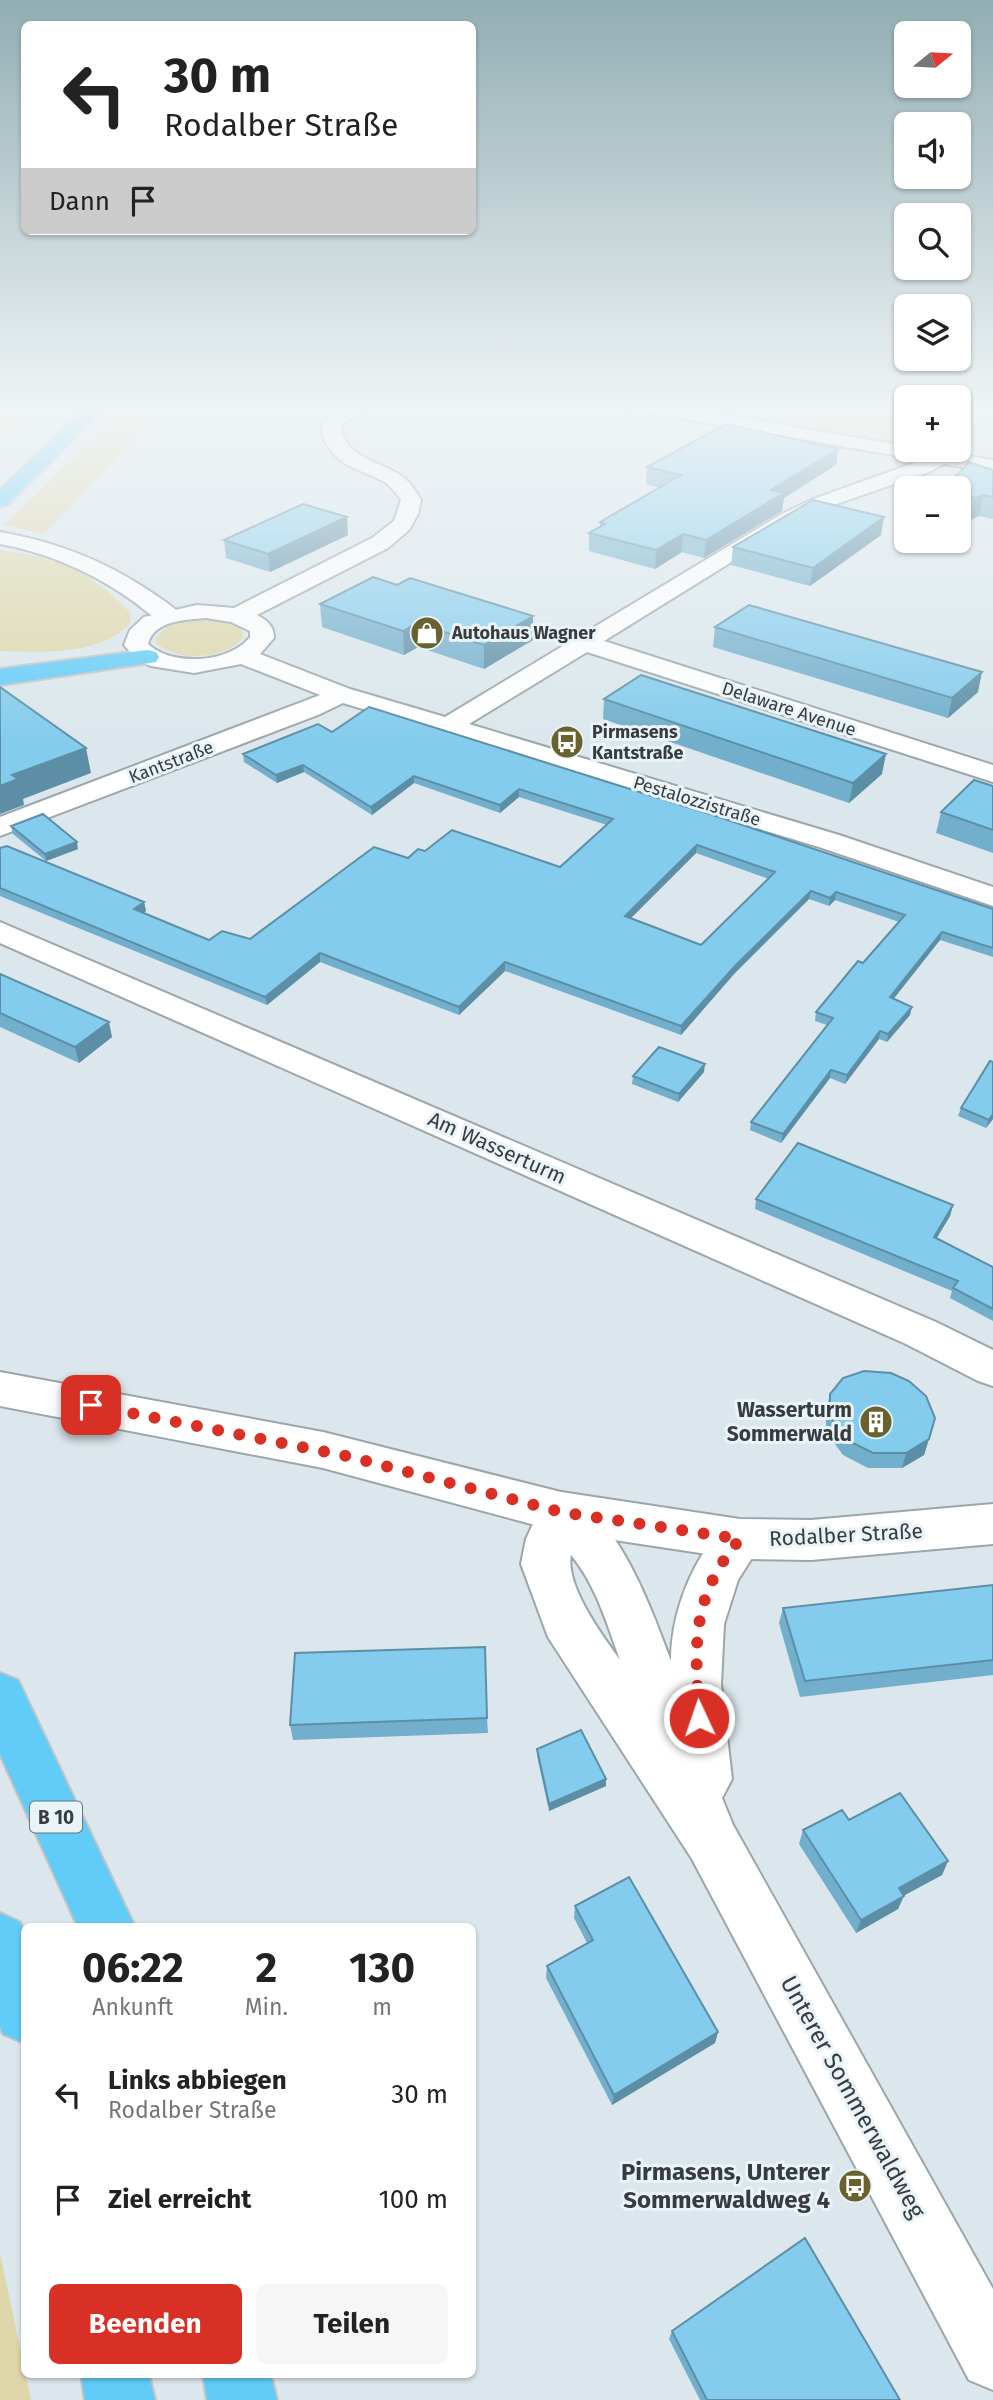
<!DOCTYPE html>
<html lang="de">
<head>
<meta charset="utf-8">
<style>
  :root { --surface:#fff; --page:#f6f6f6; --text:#222; --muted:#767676; --accent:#d93025 }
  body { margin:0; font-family:"Fira Sans",sans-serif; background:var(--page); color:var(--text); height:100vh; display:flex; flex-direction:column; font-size:26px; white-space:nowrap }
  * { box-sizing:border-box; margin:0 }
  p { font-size:23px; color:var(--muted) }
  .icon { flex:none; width:38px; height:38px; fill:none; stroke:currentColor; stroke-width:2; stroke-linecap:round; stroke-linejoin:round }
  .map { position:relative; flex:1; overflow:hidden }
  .side { position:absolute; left:21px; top:1923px; width:455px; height:455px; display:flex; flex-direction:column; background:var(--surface); border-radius:10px; box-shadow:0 2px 5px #0004 }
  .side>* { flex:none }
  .hud { position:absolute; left:21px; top:21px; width:455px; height:214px; border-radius:10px; box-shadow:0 2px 5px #0004; background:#fff; color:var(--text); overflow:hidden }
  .needle { width:46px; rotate:72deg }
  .fabs { position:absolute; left:894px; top:21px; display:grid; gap:14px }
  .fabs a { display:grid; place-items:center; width:77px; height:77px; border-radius:10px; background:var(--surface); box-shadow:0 2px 5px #0004; font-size:35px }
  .pin { position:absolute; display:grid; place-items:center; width:60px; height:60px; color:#fff; margin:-30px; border-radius:14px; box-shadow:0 4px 10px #0006 }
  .me { position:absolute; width:77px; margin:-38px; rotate:357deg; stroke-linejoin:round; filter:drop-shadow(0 0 5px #0008) }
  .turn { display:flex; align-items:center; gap:24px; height:147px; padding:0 28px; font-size:32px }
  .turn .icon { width:91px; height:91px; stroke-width:2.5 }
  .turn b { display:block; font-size:49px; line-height:60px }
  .then { display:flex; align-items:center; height:66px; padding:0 28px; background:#0003; gap:14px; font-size:26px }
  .eta { display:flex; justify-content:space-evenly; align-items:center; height:119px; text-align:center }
  .eta b { font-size:42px; font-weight:700; line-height:49px }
  .button { display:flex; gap:14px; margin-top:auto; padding:14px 28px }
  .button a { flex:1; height:80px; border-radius:10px; background:var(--accent); color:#fff; font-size:28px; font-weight:700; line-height:80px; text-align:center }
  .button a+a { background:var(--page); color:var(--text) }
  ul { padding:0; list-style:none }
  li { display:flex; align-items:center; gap:21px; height:105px; padding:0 28px }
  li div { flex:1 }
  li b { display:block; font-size:26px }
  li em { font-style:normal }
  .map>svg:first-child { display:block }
</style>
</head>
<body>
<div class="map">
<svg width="993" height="2400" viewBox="0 0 993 2400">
  <rect width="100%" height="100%" fill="#dbe7ec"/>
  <path fill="#ddd7a9" d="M0,403H39L0,438Z
    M131,403H168L44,534L4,525Z
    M678,403H892L906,420V445Z
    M0,550C61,558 87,569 131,613L130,624C97,656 44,652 0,651Z
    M206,618C219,619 244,620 243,638C224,660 179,662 157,644L156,638L167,626Z
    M0,2253L31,2400H0Z"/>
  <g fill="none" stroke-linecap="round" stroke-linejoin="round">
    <defs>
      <path id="street" d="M352,403H375L341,425C344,458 377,460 400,475C410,481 415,491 421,500L418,514L409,530L388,548L257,615C267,620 274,626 274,638L260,654L350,689L445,717L782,514L811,500L922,460L621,408L612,403H654L906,446V450H931L993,460V472L944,464L931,471L825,508L796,522L604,641L993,765V782L587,652L469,724L839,835L993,887V906L819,847L343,703L318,715L0,836V817L320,695L241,664L194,673L151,666L137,660L124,645L130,630L144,617L197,605L234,608L372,538L394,521L401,500C397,494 392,488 386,483C373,475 358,471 346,464C334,456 316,437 324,422C329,412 342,408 352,403ZM206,618L231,622L250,631V637C230,663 172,667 148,644C154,620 186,620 206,618Z
        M959,403L993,407V417L959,412Z
        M0,922L936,1322L993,1350V1386L978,1381L906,1344L0,943Z
        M561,1492C618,1512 651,1609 671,1661C671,1618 687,1574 712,1540C716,1534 720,1527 726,1524C738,1518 745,1521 757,1525L764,1539L738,1580L724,1624L721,1684L732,1779L722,1798L733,1825L993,2289V2390L969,2380L692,1859L548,1637L521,1564L526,1539L545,1498ZM571,1555C596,1585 607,1624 620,1660C603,1636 565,1586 571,1555Z"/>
      <path id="secondary" d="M0,532C56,542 104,560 151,592C161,599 174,606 181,616L177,621C159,626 145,609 130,599C90,571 48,553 0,544Z
        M0,1372L323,1432L561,1492L740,1519L811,1520L993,1504V1544L811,1560L740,1559L561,1532L323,1468L0,1406Z"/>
      <path id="highway" d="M90,403H110L7,505L0,507V490Z
        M147,650L156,652L159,657L156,662L0,685V669Z
        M0,1673L18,1680L135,1927H78L0,1754Z
        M0,1913L20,1922L24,1932V2043L3,2034L0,2027Z
        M81,2375H149L155,2400H85Z
        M203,2375H271L277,2400H207Z"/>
    </defs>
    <use href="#street" stroke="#9ba6ab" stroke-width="4"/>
    <use href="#secondary" stroke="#9ba6ab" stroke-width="4"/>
    <use href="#highway" stroke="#c3c4c5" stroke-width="4"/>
    <use href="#street" fill="#fff" fill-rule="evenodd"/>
    <use href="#secondary" fill="#fff" fill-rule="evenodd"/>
    <use href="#highway" fill="#61ccf8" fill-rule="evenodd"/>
  </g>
  <path fill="#72afcc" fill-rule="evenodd" d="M838,449L836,465L784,498L782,511L704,558L682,552L655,569L589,551V533L600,526V522L660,488L646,484L647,467Z
    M993,470V519L979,516L970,520L959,516V488Z
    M348,535L270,572L226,558L224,540Z
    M881,535L810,586L731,565L733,547Z
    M397,585L533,616V640L484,669L418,647L404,655L322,627L320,604Z
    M715,627L978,692L948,718L713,647Z
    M604,699L882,774L849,803L603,719Z
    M332,732L993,909V957L940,940L893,999L910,1015L887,1042L879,1039L845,1084L830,1078L781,1143L750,1130L751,1122L827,1025L815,1021L816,1012L863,963L899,922L835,900L829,906L809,899L734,974L681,1035L505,971L459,1015L320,962L267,1005L0,896V848L144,902L146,911L142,913L209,940L250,939L408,858L425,851L560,867L607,825L519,797L500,813L414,783L372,815L304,772L277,783L244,762L243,754ZM696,853L769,879L701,945L631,918Z
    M993,786V853L936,833L941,812Z
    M11,826L78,849L46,861L13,834Z
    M0,974L112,1037L79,1063L0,1027Z
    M993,1062V1119L986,1128L958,1116L961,1108Z
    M704,1072L678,1102L632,1084L633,1076Z
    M756,1199L953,1205L950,1216L937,1238L993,1267V1321L950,1298L952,1291L755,1209Z
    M830,1394L935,1418L924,1455L902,1468H868L843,1455L826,1432V1410Z
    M993,1585V1675L800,1697L779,1623L783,1608Z
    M487,1718L488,1733L293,1740L290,1725Z
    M537,1749L606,1786L549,1811L537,1756Z
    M849,1820L948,1861L942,1875L904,1895L898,1909L856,1933L799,1844L803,1830Z
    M575,1906L718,2032L715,2043L612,2105L546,1978L547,1966L587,1943L574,1918Z
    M672,2331L900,2400H700L669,2339Z"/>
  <path fill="#5c8fa6" d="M838,449L836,465L784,498L782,511L704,558L706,540L771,490Z
    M983,495L979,516L970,520L975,498Z
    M347,517L348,535L270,572L268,554Z
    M884,517L881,535L810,586L813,568Z
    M683,534L682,552L655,569L656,550Z
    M533,616V640L484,669V645Z
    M417,623L418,647L404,655L403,631Z
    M982,672L978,692L948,718L952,698Z
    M86,748L91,773L23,799L24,805L0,814V786L12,775Z
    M886,754L882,774L849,803L853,783Z
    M303,765L304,772L277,783L276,775Z
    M414,776V783L372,815L371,807Z
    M519,789V797L500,813V805Z
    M77,842L78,849L46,861L45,854Z
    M697,845L696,853L625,924V916Z
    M811,891L809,899L734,974L681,1035V1026L735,966Z
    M836,892L835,900L829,906L830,898Z
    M144,902L146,911L136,918L134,909Z
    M942,932L940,940L888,1006L890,997Z
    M320,953V962L267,1005L265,997Z
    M505,962V971L459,1015V1007Z
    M912,1007L910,1015L887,1042L888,1034Z
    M109,1022L112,1037L79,1063L75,1047Z
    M880,1031L879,1039L845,1084L847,1075Z
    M705,1064L704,1072L678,1102L679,1094Z
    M831,1070L830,1078L781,1143L783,1134Z
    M993,1114V1119L986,1128L989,1120Z
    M953,1205L950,1216L931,1247L934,1237Z
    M929,1439L924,1455L902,1468L906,1453Z
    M606,1779V1786L549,1811V1804Z
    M948,1861L942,1875L894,1901L899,1888Z
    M904,1896L898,1909L856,1933L861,1920Z
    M718,2032L715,2043L612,2105L614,2095Z"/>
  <path fill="#84cced" stroke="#5c8fa6" stroke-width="2" fill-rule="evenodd" d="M726,424L838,449L771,490L784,493L706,540L683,534L656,550L589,533L605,524L600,522L681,475L647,467Z
    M969,462L993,470V497L983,495L975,498L959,493V488H945Z
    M813,500L884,517L813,568L733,547Z
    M303,504L347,517L268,554L224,540Z
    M373,577L397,585L410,578L533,616L484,645L417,623L403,631L320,604Z
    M749,605L982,672L952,698L715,627Z
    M641,675L886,754L853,783L604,699Z
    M0,687L86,748L12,775L18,779L0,786Z
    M369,707L716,816L993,909V948L942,932L890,997L912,1007L888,1034L880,1031L847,1075L831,1070L783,1134L751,1122L833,1018L816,1012L858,961L863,963L905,915L836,892L830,898L811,891L735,966L681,1026L505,962L459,1007L320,953L265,997L0,888V848L7,846L144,902L134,909L209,940L222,931L250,939L374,847L408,858L418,849L425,851L452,830L560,867L613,819L519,789L500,805L414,776L371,807L303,765L276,775L243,754L318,724L332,732ZM697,845L775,872L701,945L625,916Z
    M974,780L993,786V830L941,812Z
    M43,814L77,842L45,854L11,826Z
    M0,974L109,1022L75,1047L0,1013Z
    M659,1047L705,1064L679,1094L633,1076Z
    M990,1061L993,1062V1114L989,1120L961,1108Z
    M798,1143L953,1205L934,1237L993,1267V1309L953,1288L958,1281L756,1199Z
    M864,1371L891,1373L909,1381L926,1396L935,1418L929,1439L906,1453H873L847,1440L830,1417V1394L843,1378Z
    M993,1585V1660L805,1681L783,1608Z
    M485,1647L487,1718L290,1725L295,1653Z
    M581,1730L606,1779L549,1804L537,1749Z
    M900,1793L948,1861L899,1888L904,1896L861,1920L803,1830L842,1810L849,1820Z
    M629,1877L718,2032L614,2095L547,1966L593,1940L575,1906Z
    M805,2238L900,2400H707L672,2331Z"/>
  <linearGradient id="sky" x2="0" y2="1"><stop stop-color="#91aeb3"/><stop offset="0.55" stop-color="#eff4f6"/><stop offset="1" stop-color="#eff4f6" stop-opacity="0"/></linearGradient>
  <rect width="993" height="739" fill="url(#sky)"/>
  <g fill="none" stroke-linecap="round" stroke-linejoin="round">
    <path stroke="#d93025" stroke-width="12" stroke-dasharray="0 21.6" d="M91,1405L347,1456L561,1512L740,1539C690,1598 695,1645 699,1718"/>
  </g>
  <defs>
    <symbol id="shop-disc" viewBox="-11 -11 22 22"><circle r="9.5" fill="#69612e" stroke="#e9f4f9"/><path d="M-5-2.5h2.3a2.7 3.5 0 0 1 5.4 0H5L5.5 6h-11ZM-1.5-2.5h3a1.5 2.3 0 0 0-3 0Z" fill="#fff"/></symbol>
    <symbol id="bus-disc" viewBox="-11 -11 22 22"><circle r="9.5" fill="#69612e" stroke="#e9f4f9"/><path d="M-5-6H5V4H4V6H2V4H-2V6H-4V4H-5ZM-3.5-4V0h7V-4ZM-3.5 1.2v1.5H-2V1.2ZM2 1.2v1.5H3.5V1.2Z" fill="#fff"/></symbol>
    <symbol id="building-disc" viewBox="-11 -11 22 22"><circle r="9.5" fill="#69612e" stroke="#e9f4f9"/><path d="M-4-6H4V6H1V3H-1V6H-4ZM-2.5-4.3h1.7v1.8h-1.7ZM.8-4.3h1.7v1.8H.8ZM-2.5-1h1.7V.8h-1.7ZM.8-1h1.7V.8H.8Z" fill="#fff"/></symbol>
  </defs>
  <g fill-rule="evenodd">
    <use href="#shop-disc" x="408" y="614" width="38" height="38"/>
    <use href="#bus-disc" x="548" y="723" width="38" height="38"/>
    <use href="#building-disc" x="857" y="1403" width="38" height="38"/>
    <use href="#bus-disc" x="836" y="2167" width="38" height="38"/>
  </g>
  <g text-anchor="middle" stroke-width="6" stroke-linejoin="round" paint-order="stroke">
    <g font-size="18" font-weight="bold" fill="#383c3f" stroke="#e9f4f9" text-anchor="start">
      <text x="452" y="639">Autohaus Wagner</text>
      <text x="592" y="738">Pirmasens<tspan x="592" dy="21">Kantstraße</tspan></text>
    </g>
    <g font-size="18" fill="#383c3f" stroke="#e9f4f9">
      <text transform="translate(789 709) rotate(18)" y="6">Delaware Avenue</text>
      <text transform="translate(171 762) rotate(-21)" y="6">Kantstraße</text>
      <text transform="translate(697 801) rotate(17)" y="6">Pestalozzistraße</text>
    </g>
    <rect fill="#e9f4f9" stroke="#6d7377" stroke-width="2" x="30" y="1801.5" width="52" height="31" rx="5"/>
    <g font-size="19" font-weight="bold" fill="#383c3f">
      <text x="56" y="1824">B 10</text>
    </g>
    <g font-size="21" fill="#383c3f" stroke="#e9f4f9">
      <text transform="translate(497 1148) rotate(24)" y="7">Am Wasserturm</text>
      <text transform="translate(846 1535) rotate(-3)" y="7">Rodalber Straße</text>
    </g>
    <g font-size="21" font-weight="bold" fill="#383c3f" stroke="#e9f4f9" text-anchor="end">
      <text x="852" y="1417">Wasserturm<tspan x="852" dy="24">Sommerwald</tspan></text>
    </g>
    <g font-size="24" fill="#383c3f" stroke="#e9f4f9">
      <text transform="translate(853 2097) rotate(61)" y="8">Unterer Sommerwaldweg</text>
    </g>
    <g font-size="24" font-weight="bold" fill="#383c3f" stroke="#e9f4f9" text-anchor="end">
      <text x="830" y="2180">Pirmasens, Unterer<tspan x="830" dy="28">Sommerwaldweg 4</tspan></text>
    </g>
  </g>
</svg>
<div class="fabs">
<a><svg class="needle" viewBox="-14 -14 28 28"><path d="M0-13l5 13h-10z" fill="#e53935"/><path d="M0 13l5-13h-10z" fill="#767676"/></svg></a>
<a><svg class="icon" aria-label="sound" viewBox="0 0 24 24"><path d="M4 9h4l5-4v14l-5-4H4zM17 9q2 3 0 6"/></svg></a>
<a><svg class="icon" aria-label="search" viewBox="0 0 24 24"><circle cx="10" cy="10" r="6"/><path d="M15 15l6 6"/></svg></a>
<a><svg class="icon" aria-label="layers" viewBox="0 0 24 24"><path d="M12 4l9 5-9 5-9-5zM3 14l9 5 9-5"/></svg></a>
<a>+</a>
<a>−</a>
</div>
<div class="pin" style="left:91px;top:1405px;background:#d93025"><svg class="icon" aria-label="arrive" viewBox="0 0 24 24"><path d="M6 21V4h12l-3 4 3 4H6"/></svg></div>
<svg class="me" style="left:699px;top:1718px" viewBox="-20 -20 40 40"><circle r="17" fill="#d93025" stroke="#fff" stroke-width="3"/><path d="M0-11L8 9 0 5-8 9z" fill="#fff"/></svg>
<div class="hud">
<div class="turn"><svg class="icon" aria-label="left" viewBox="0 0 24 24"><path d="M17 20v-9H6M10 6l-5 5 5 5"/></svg><div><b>30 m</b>Rodalber Straße</div></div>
<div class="then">Dann<svg class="icon" aria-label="arrive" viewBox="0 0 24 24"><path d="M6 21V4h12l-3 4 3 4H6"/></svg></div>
</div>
<section class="side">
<div class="eta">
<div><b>06:22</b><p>Ankunft</p></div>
<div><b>2</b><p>Min.</p></div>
<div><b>130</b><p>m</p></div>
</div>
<ul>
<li><svg class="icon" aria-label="left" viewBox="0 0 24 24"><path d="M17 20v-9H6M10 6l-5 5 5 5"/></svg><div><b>Links abbiegen</b><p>Rodalber Straße</p></div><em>30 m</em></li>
<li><svg class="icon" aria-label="arrive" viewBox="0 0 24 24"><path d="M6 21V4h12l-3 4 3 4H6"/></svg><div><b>Ziel erreicht</b></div><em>100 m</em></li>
</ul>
<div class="button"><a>Beenden</a><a>Teilen</a></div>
</section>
</div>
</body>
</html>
